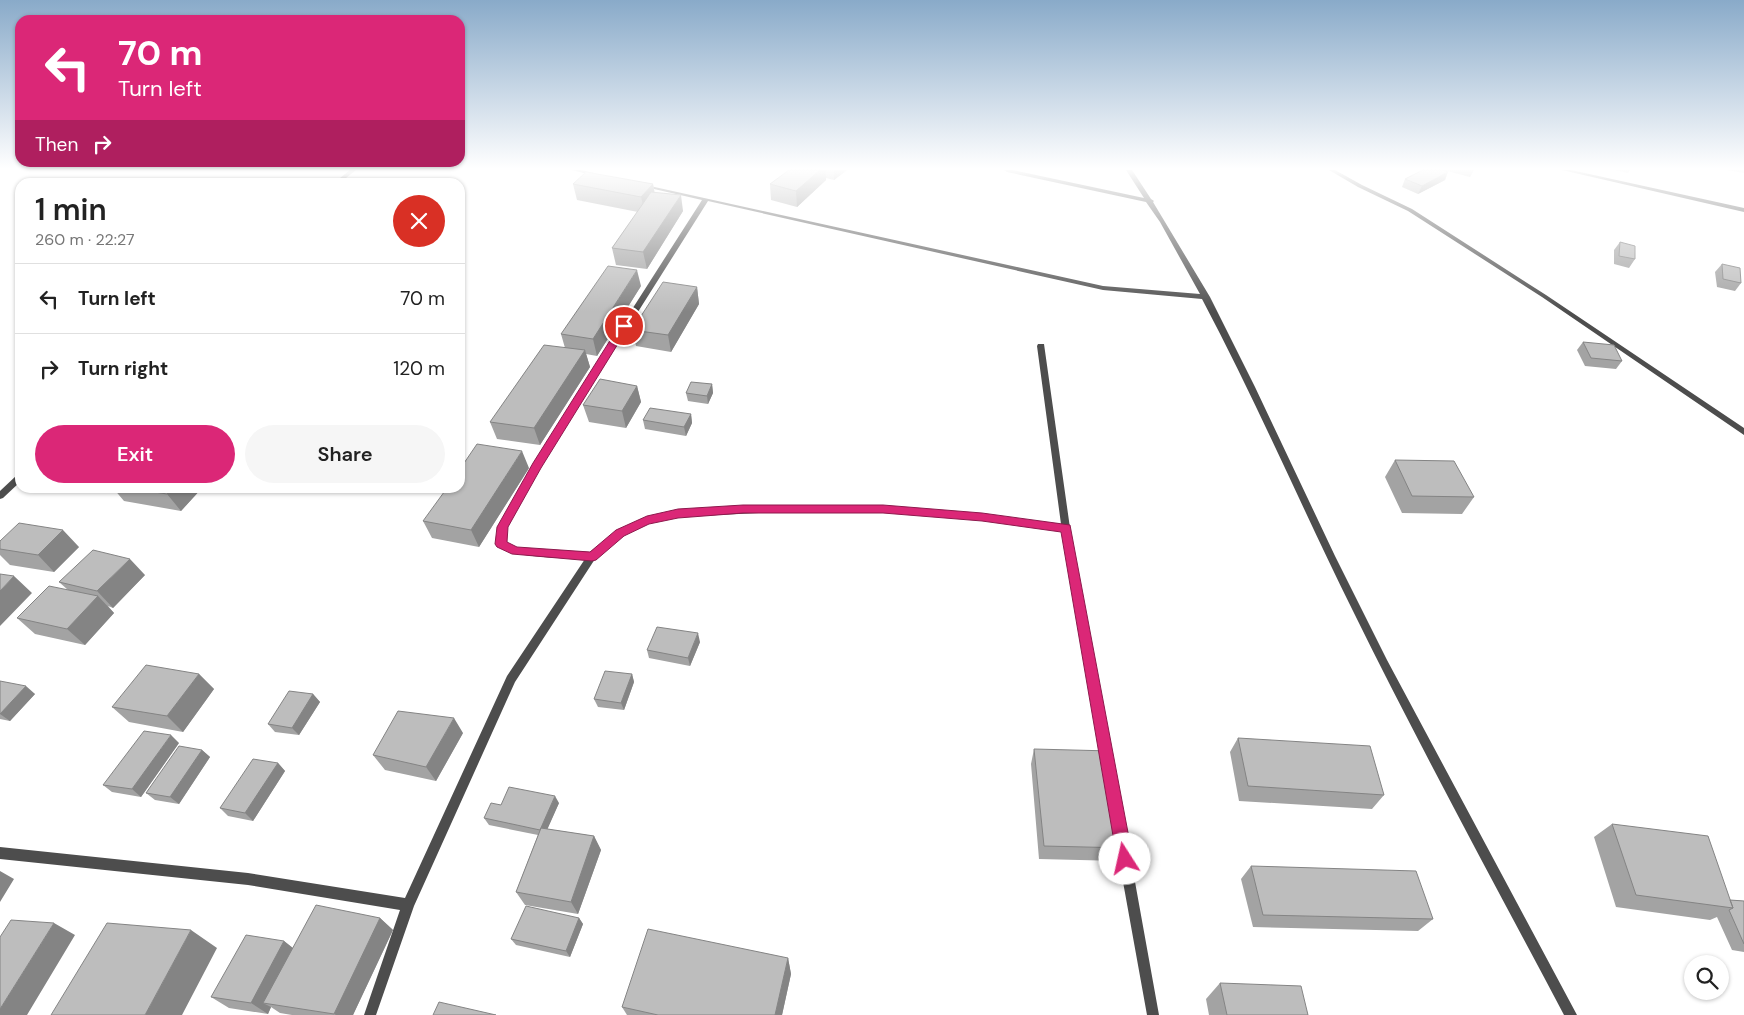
<!DOCTYPE html>
<html lang="en">
<head>
<meta charset="utf-8">
<style>
  :root { --surface:#fff; --page:#f6f6f6; --text:#222; --muted:#767676; --line:#e0e0e0; --accent:#db2777 }
  body { margin:0; font-family:"DM Sans",sans-serif; background:var(--page); color:var(--text); height:100vh; display:flex; flex-direction:column; font-size:19px; white-space:nowrap }
  * { box-sizing:border-box; margin:0 }
  p { font-size:16px; color:var(--muted) }
  .icon { flex:none; width:28px; height:28px; fill:none; stroke:currentColor; stroke-width:2; stroke-linecap:round; stroke-linejoin:round }
  .map { position:relative; flex:1; overflow:hidden }
  .sheet { position:absolute; left:15px; top:178px; width:450px; height:315px; display:flex; flex-direction:column; background:var(--surface); border-radius:15px; box-shadow:0 1px 4px #0004 }
  .sheet>* { flex:none }
  .hud { position:absolute; left:15px; top:15px; width:450px; height:152px; border-radius:15px; box-shadow:0 1px 4px #0004; background:#db2777; color:#fff; overflow:hidden }
  .tools { position:absolute; left:1684px; top:955px; display:grid; gap:10px }
  .tools a { display:grid; place-items:center; width:45px; height:45px; border-radius:50%; background:var(--surface); box-shadow:0 1px 4px #0004; font-size:25px }
  .pin { position:absolute; display:grid; place-items:center; width:42px; height:42px; color:#fff; margin:-21px; border:2px solid #fff; border-radius:50%; box-shadow:0 1px 5px #0007 }
  .me { position:absolute; width:55px; margin:-28px; rotate:350deg; stroke-linejoin:round; filter:drop-shadow(0 0 4px #0008) }
  .turn { display:flex; align-items:center; gap:18px; height:105px; padding:0 20px; font-size:22px }
  .turn .icon { width:65px; height:65px; stroke-width:2.5 }
  .turn b { display:block; font-size:35px; line-height:42px }
  .then { display:flex; align-items:center; height:48px; padding:0 20px; background:#0003; gap:10px; font-size:19px }
  .round { display:grid; place-items:center; flex:none; width:52px; height:52px; border-radius:26px; background:var(--page) }
  .overview { display:flex; align-items:center; justify-content:space-between; height:85px; padding:0 20px }
  h1 { font-size:30px; font-weight:600; line-height:38px }
  .cta { display:flex; gap:10px; margin-top:auto; padding:10px 20px }
  .cta a { flex:1; height:58px; border-radius:30px; background:var(--accent); color:#fff; font-size:20px; font-weight:600; line-height:58px; text-align:center }
  .cta a+a { background:var(--page); color:var(--text) }
  ul { padding:0; list-style:none }
  li { display:flex; align-items:center; gap:15px; height:70px; padding:0 20px; border-top:1px solid var(--line) }
  li div { flex:1 }
  li b { display:block; font-size:19px }
  li em { font-style:normal }
  .map>svg:first-child { display:block }
</style>
</head>
<body>
<div class="map">
<svg width="1744" height="1015" viewBox="0 0 1744 1015">
  <rect width="100%" height="100%" fill="#fff"/>
  <g fill="none" stroke-linecap="round" stroke-linejoin="round">
    <path fill="#4d4d4d" fill-rule="evenodd" d="M350,170H356L341,182H335Z
      M572,170H581L602,175L599,177Z
      M1004,170H1013L1144,198L1126,170H1132L1151,199L1154,201L1153,202L1210,297L1255,387L1335,556L1387,660L1577,1015H1564C1493,881 1420,747 1353,611C1302,508 1256,401 1202,299L1103,290L708,201L540,467L507,527L506,542L517,548L590,552L617,531L644,518L678,511L797,505L883,506L981,514L1061,524L1037,346L1038,344H1044L1070,528L1113,761L1112,765L1108,766L1104,765L1103,761L1062,531L981,520L883,512L797,511L678,517L649,523L623,535L595,559L515,682L414,906L376,1015H364L400,910L248,885L0,859V847L248,873L405,898L507,676L585,559C565,558 509,559 496,544L499,527L533,464L702,200L641,186V184L1103,286L1200,294L1160,222L1146,202L1007,172Z
      M1329,170H1335L1362,185L1412,209L1546,295L1744,428V435L1542,297L1408,211L1358,187Z
      M1562,170H1571L1744,208V212Z
      M20,474V482L3,498L0,499V491L17,475Z
      M1122,837L1126,839L1128,843L1159,1015H1147L1116,843L1118,839Z"/>
  </g>
  <path fill="#a3a3a3" d="M789,170H847L834,180L826,178V180L797,207L771,200L770,184Z
    M1423,170H1474L1470,177L1447,171L1445,180L1418,194L1402,187L1405,179Z
    M1615,170H1630L1628,173Z
    M1727,170H1744V173Z
    M573,184H653L654,192L683,211L647,269L616,265L612,248L638,212L577,200Z
    M1620,242L1635,259L1629,268L1614,264V250Z
    M1722,264L1741,283L1735,291L1717,287L1715,272Z
    M641,286L597,356L586,354L590,367L540,445L497,439L490,422L565,348L561,334Z
    M697,287L699,304L671,352L636,346L632,330Z
    M1583,342L1622,361L1616,369L1585,366L1577,350Z
    M712,384L713,393L708,404L688,401L686,393Z
    M637,386L641,402L626,428L589,422L583,405Z
    M691,414L692,423L686,436L645,429L643,420Z
    M1395,460L1474,497L1462,514L1402,513L1385,477Z
    M529,468L479,547L432,538L423,521Z
    M113,488H202L181,511L124,501Z
    M0,541L79,547L54,572L10,565L0,555Z
    M145,575L113,608L108,606L114,613L85,645L35,634L17,618L68,590L59,582Z
    M700,642L690,666L649,658L647,650Z
    M199,674L214,689L183,732L129,722L112,707Z
    M632,674L634,682L624,710L598,707L594,699Z
    M0,681L35,694L10,721L0,719Z
    M313,694L320,702L299,735L275,732L268,724Z
    M463,733L436,781L385,770L373,755Z
    M1238,738L1384,795L1372,809L1239,801L1230,752Z
    M179,743L141,797L112,792L103,785Z
    M1034,749L1127,848L1120,861L1039,859L1031,764Z
    M202,750L210,757L179,804L155,800L146,793Z
    M278,763L285,771L253,821L228,816L220,808Z
    M559,803L547,829L594,836L601,850L578,914L525,905L516,892L538,835L489,825L484,818L501,805Z
    M1612,824L1730,900L1744,901V952L1732,950L1717,917L1710,920L1616,907L1594,837Z
    M1251,866L1433,919L1418,931L1253,927L1241,879Z
    M380,918L393,930L353,1015H292L280,1013L271,1007L268,1014L229,1008L211,997L284,941L293,948Z
    M579,918L583,924L570,957L516,945L511,939Z
    M788,958L791,974L782,1015H627L622,1007Z
    M1220,983L1308,1015H1209L1206,999Z"/>
  <path fill="#848484" d="M820,170H826V180L797,207L796,191Z
    M834,170H847L834,180Z
    M1448,172L1445,180L1418,194L1422,186Z
    M653,184L656,200L645,213L641,197Z
    M681,195L683,211L647,269L643,252Z
    M637,270L641,286L597,356L593,339Z
    M697,287L699,304L671,352L668,335Z
    M585,350L590,367L540,445L534,428Z
    M712,384L713,393L708,404L707,396Z
    M637,386L641,402L626,428L622,411Z
    M691,414L692,423L686,436L684,427Z
    M522,451L529,468L479,547L471,530Z
    M173,488H202L181,511L167,494Z
    M63,530L79,547L54,572L38,555Z
    M130,559L145,575L113,608L97,591Z
    M14,576L32,593L0,626V591Z
    M98,596L114,613L85,645L67,629Z
    M698,633L700,642L690,666L688,658Z
    M199,674L214,689L183,732L167,716Z
    M632,674L634,682L624,710L621,703Z
    M26,686L35,694L10,721L0,714Z
    M313,694L320,702L299,735L292,728Z
    M454,718L463,733L436,781L426,767Z
    M171,735L179,743L141,797L132,789Z
    M202,750L210,757L179,804L170,797Z
    M278,763L285,771L253,821L245,813Z
    M555,796L559,803L544,837L540,830Z
    M594,836L601,850L578,914L571,902Z
    M0,871L14,879L0,902Z
    M380,918L393,930L353,1015H336L334,1014Z
    M579,918L583,924L570,957L566,951Z
    M54,923L75,935L27,1015H0V1009Z
    M191,930L217,948L182,1015H145Z
    M284,941L299,953L263,1003L271,1007L268,1014L251,1003Z
    M788,958L791,974L782,1015H775Z"/>
  <path fill="#bdbdbd" stroke="#848484" d="M789,170H820L796,191L770,184Z
    M1423,170H1443L1448,172L1422,186L1405,179Z
    M586,172L653,184L641,197L573,184Z
    M651,192L681,195L643,252L612,248Z
    M1620,242L1635,246V259L1619,256Z
    M1722,264L1740,268L1741,283L1723,279Z
    M608,266L637,270L593,339L561,334Z
    M663,282L697,287L668,335L632,330Z
    M1583,342L1614,345L1622,361L1591,358Z
    M544,345L585,350L534,428L490,422Z
    M600,379L637,386L622,411L583,405Z
    M691,382L712,384L707,396L686,393Z
    M650,408L691,414L684,427L643,420Z
    M477,444L522,451L471,530L423,521L447,488H460V469Z
    M1395,460L1454,461L1474,497L1412,496Z
    M129,488H173L167,494Z
    M19,523L63,530L38,555L0,549V541Z
    M93,550L130,559L97,591L59,582Z
    M0,574L14,576L0,591Z
    M49,586L98,596L67,629L17,618Z
    M657,627L698,633L688,658L647,650Z
    M146,665L199,674L167,716L112,707Z
    M605,671L632,674L621,703L594,699Z
    M0,681L26,686L0,714Z
    M289,691L313,694L292,728L268,724Z
    M398,711L454,718L426,767L373,755Z
    M144,731L171,735L132,789L103,785Z
    M1238,738L1370,746L1384,795L1248,786Z
    M179,746L202,750L170,797L146,793Z
    M1034,749L1111,751L1127,848L1044,846Z
    M253,759L278,763L245,813L220,808Z
    M509,787L555,796L540,830L484,818L491,803L501,805Z
    M1612,824L1708,836L1733,908L1636,895Z
    M541,828L594,836L571,902L516,892Z
    M1251,866L1416,871L1433,919L1263,915Z
    M1730,900L1744,901V944L1729,910L1733,908Z
    M316,905L380,918L334,1014L263,1003Z
    M526,906L579,918L566,951L511,939Z
    M11,920L54,923L0,1009V937Z
    M107,923L191,930L145,1015H51Z
    M648,929L788,958L775,1015H658L622,1007Z
    M246,935L284,941L251,1003L211,997Z
    M1220,983L1301,986L1308,1015H1227Z
    M439,1002L496,1015H433Z"/>
  <linearGradient id="sky" x2="0" y2="1"><stop stop-color="#89aac9"/><stop offset="0.54" stop-color="#fff"/><stop offset="1" stop-color="#fff" stop-opacity="0"/></linearGradient>
  <rect width="1744" height="312" fill="url(#sky)"/>
  <path fill="#db2777" stroke="#8e194d" d="M621,323H624L629,326L541,468L508,527L507,542L517,547L590,552L616,530L647,516L678,509L743,505H883L982,513L1070,525L1133,859L1130,864L1125,867L1120,864L1117,859L1061,532L982,521L883,513H743L678,518L649,524L624,536L596,560L592,561L512,554L497,547L495,544L497,527L533,463Z"/>
</svg>
<div class="tools">
<a><svg class="icon" aria-label="search" viewBox="0 0 24 24"><circle cx="10" cy="10" r="6"/><path d="M15 15l6 6"/></svg></a>
</div>
<div class="pin" style="left:624px;top:326px;background:#d93025"><svg class="icon" aria-label="arrive" viewBox="0 0 24 24"><path d="M6 21V4h12l-3 4 3 4H6"/></svg></div>
<svg class="me" style="left:1125px;top:859px" viewBox="-20 -20 40 40"><circle r="19" fill="#fff"/><path d="M0-13L10 11 0 6-10 11z" fill="#db2777"/></svg>
<div class="hud">
<div class="turn"><svg class="icon" aria-label="left" viewBox="0 0 24 24"><path d="M17 20v-9H6M10 6l-5 5 5 5"/></svg><div><b>70 m</b>Turn left</div></div>
<div class="then">Then<svg class="icon" aria-label="right" viewBox="0 0 24 24"><path d="M7 20v-9h11M14 6l5 5-5 5"/></svg></div>
</div>
<section class="sheet">
<div class="overview"><div><h1>1 min</h1><p>260 m · 22:27</p></div><a class="round" style="background:#d93025;color:#fff"><svg class="icon" aria-label="close" viewBox="0 0 24 24"><path d="M6 6l12 12M18 6L6 18"/></svg></a></div>
<ul>
<li><svg class="icon" aria-label="left" viewBox="0 0 24 24"><path d="M17 20v-9H6M10 6l-5 5 5 5"/></svg><div><b>Turn left</b></div><em>70 m</em></li>
<li><svg class="icon" aria-label="right" viewBox="0 0 24 24"><path d="M7 20v-9h11M14 6l5 5-5 5"/></svg><div><b>Turn right</b></div><em>120 m</em></li>
</ul>
<div class="cta"><a>Exit</a><a>Share</a></div>
</section>
</div>
</body>
</html>
